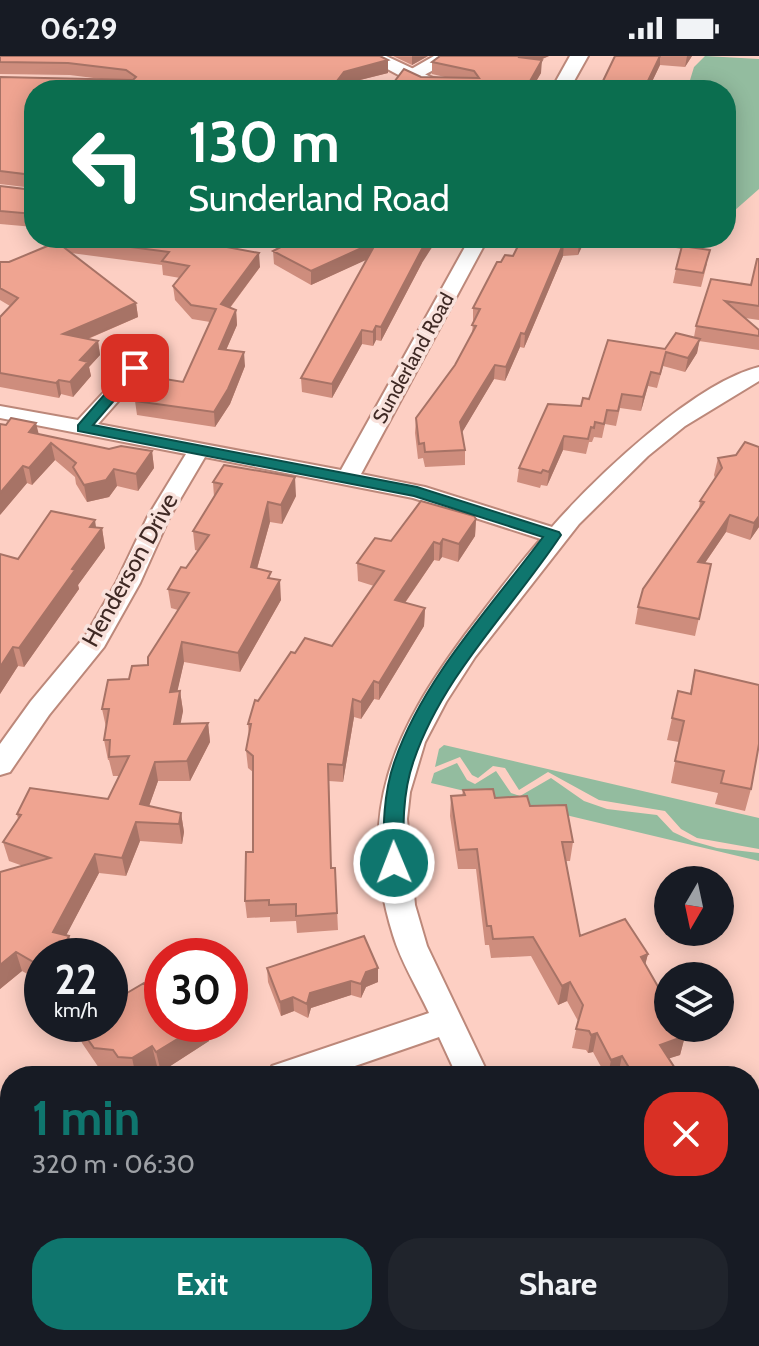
<!DOCTYPE html>
<html lang="en">
<head>
<meta charset="utf-8">
<style>
  :root { --surface:#171b24; --page:#20242c; --text:#f1f3f6; --muted:#9ea1a6; --accent:#0f766e }
  body { margin:0; font-family:Cabin,sans-serif; background:var(--page); color:var(--text); height:100vh; display:flex; flex-direction:column; font-size:30px; white-space:nowrap }
  * { box-sizing:border-box; margin:0 }
  p { font-size:26px; color:var(--muted) }
  .icon { flex:none; width:44px; height:44px; fill:none; stroke:currentColor; stroke-width:2; stroke-linecap:round; stroke-linejoin:round }
  .map { position:relative; flex:1; overflow:hidden }
  .sheet { position:absolute; left:0px; top:1010px; width:760px; height:280px; display:flex; flex-direction:column; background:var(--surface); border-radius:32px 32px 0 0; box-shadow:0 4px 20px #0003 }
  .sheet>* { flex:none }
  .guide { position:absolute; left:24px; top:24px; width:712px; height:168px; border-radius:32px; box-shadow:0 4px 20px #0003; background:#0b6e4f; color:#fff; overflow:hidden }
  .needle { width:52px; rotate:189deg }
  .fabs { position:absolute; left:654px; top:810px; display:grid; gap:16px }
  .fabs a { display:grid; place-items:center; width:80px; height:80px; border-radius:50%; background:var(--surface); box-shadow:0 4px 20px #0003; font-size:40px }
  .speed { position:absolute; left:24px; top:882px; display:flex; gap:16px; font-size:40px; font-weight:700; text-align:center }
  .speed>* { display:grid; place-content:center; width:104px; height:104px; border-radius:50%; background:var(--surface); box-shadow:0 4px 20px #0003; line-height:1 }
  .speed small { font-size:20px; font-weight:400 }
  .speed .limit { border:12px solid #d22; background:#fff; color:#111 }
  .pin { position:absolute; display:grid; place-items:center; width:68px; height:68px; color:#fff; margin:-34px; border-radius:16px; box-shadow:0 4px 12px #0006 }
  .me { position:absolute; width:88px; margin:-44px; rotate:359deg; stroke-linejoin:round; filter:drop-shadow(0 0 6px #0008) }
  .turn { display:flex; align-items:center; gap:28px; height:168px; padding:0 32px; font-size:36px }
  .turn .icon { width:104px; height:104px; stroke-width:2.5 }
  .turn b { display:block; font-size:56px; line-height:68px }
  .round { display:grid; place-items:center; flex:none; width:84px; height:84px; border-radius:32px; background:var(--page) }
  .headline { display:flex; align-items:center; justify-content:space-between; height:136px; padding:0 32px }
  h1 { font-size:48px; font-weight:700; line-height:60px; color:var(--accent) }
  .primary-button { display:flex; gap:16px; margin-top:auto; padding:16px 32px }
  .primary-button a { flex:1; height:92px; border-radius:32px; background:var(--accent); color:#fff; font-size:32px; font-weight:700; line-height:92px; text-align:center }
  .primary-button a+a { background:var(--page); color:var(--text) }
  .status { display:flex; justify-content:space-between; align-items:center; height:56px; padding:0 40px; background:var(--surface); direction:ltr }
  .status svg { height:22px; fill:currentColor }
  .map>svg:first-child { display:block }
</style>
</head>
<body>
<div class="status"><b>06:29</b><svg viewBox="0 0 49 12"><path d="M0 12V9h3v3zM5 12V6h3v6zM10 12V3h3v9zM15 12V0h3v12zM26 1h20v11H26zM47 4h2v5h-2z"/></svg></div>
<div class="map">
<svg width="759" height="1290" viewBox="0 0 759 1290">
  <rect width="100%" height="100%" fill="#fdcfc3"/>
  <path fill="#93bc9f" d="M705,0L759,3V133L734,155L726,154V34H687L694,11Z
    M444,689L759,762V793L697,782L681,773L665,755L599,744L548,716L519,734L505,712L493,710L478,722L472,719L460,701L435,711L439,693Z
    M457,707L467,724L475,728L496,715L511,737L520,740L551,722L584,745L607,753L657,759L673,776L692,785L717,792L759,797V805L431,727L434,717Z"/>
  <g fill="none" stroke-linecap="round" stroke-linejoin="round">
    <defs>
      <path id="minor" d="M434,0H450C439,12 420,25 403,22L401,19Z
        M470,182H488L361,418L425,431L552,471C596,421 694,327 759,311V325L685,370L648,400L579,468L475,601L446,646L425,686L410,736L407,763L415,849L427,890L489,1020H457L439,981L326,1020H268L272,1010L429,957C417,931 401,906 393,879C355,757 394,675 465,579C490,546 514,514 541,483L413,442L205,401L169,462L140,527L104,591L49,659L10,716L0,719V688L31,645L86,579L116,527L147,462L186,398L0,362V350L78,364L143,294L150,292L160,298L98,368L341,414Z
        M579,1280H619L623,1290H584Z"/>
      <path id="tertiary" d="M363,0H386L433,22L473,30L475,34L421,31Z
        M570,0H588L569,34H551Z"/>
    </defs>
    <use href="#minor" stroke="#bc887a" stroke-width="4"/>
    <use href="#tertiary" stroke="#bc887a" stroke-width="4"/>
    <use href="#minor" fill="#fff" fill-rule="evenodd"/>
    <use href="#tertiary" fill="#fff" fill-rule="evenodd"/>
  </g>
  <path fill="#ce8d7d" d="M0,0L388,17L344,28L34,34V171L0,168V130L34,134L33,132L0,128V21L109,24L70,19L0,18Z
    M393,0H428L412,9Z
    M440,0H549L540,4L541,17L531,34L421,21L449,22L432,18V6Z
    M615,0H692L685,11L660,9L648,34H602L603,25Z
    M61,182H202V184L221,188L222,191L260,211L230,252L236,254L237,269L226,294L245,310L230,348L215,371L137,359L135,345L183,326L210,266L192,263L175,244L173,230L180,222L163,219L162,209L71,197L136,247L138,261L88,283L98,285L100,299L89,311L91,320L73,341L61,338L59,342L0,331V261L10,250L0,244V206H9L62,190Z
    M522,182H586L578,199L563,200L524,292L520,291L505,325L494,323L462,376L465,394V409L425,411L423,402L418,403L415,377L416,362L455,309L472,278L473,266V252L501,206L513,200Z
    M645,182H687L684,190L707,208L701,231L673,227L676,213L682,193L645,187Z
    M273,195L422,207L381,285L376,284L373,290L362,288L332,342L302,336L301,322L367,203L311,229L274,208Z
    M759,203V264L745,262L759,274V294L699,285L697,297L685,316L663,310L657,332L648,330L641,355L620,352L616,370L605,368L602,382L594,381L592,386H589L586,398L563,394L547,430L541,429L540,432L517,426L519,412L589,343L665,293L694,281L696,270L711,223L751,229Z
    M39,378L109,393L152,395L154,412L138,435L117,430L109,441L87,446L76,428L75,421L55,404L32,429L27,427L0,459Z
    M718,402L759,471L750,484L726,476L705,507L711,508L695,580L635,568L638,551L699,453L700,445L715,422L714,419Z
    M213,426L296,440L282,468L270,466L257,513L272,523L281,544L240,616L184,606L177,635H180L183,655L180,667H208L210,686L190,725H158L149,750L181,757L184,776L182,788L140,785L126,820L99,817L66,879L69,880L73,900H42V926L22,915L0,933V816L23,810L9,805L3,786L18,763L17,758L108,743L119,720H113L109,704H108L104,684L106,671L102,653L129,623L148,609L178,554L171,552L168,533L186,512L198,495L195,494L193,475L214,441Z
    M476,463L475,480L458,506L442,501L439,505L434,504L405,547L425,552L424,570L379,644L374,643L361,663L354,661L343,726L329,725L331,812H335L338,874L297,877L296,865L270,866V861L247,862L245,845L253,796V716L248,712L246,694L249,680L248,668L258,645L295,597L332,590L374,530L358,525L357,507L391,485Z
    M96,472H102L105,492L78,529L79,533L24,611L18,610L0,638V498L18,503Z
    M695,614L751,733L745,755L715,748L718,737L671,727L679,686L667,684L672,662L690,637Z
    M463,734L530,750L573,786L570,805H566L580,880L648,898L645,908L685,980L680,999L669,1002L680,1020H619L618,1019L606,1020L593,996L588,997L586,994L572,992L578,965L567,945L558,949L531,900L491,902L489,889H485L476,813H458L450,760L451,740H462Z
    M267,912L378,926L366,931L361,942L351,939L311,952L308,962L294,955L281,960L268,926Z
    M76,968H207L209,985L161,1016L157,1010L140,1020H123L119,1014L99,1012L82,987Z
    M0,1116L2,1119L10,1120V1197L0,1182Z
    M375,1280H529L534,1288V1290H381Z"/>
  <path fill="#a77366" d="M412,0H428L412,9Z
    M521,0H549L517,14L518,1Z
    M660,0V9L648,34H646V29Z
    M687,0H692L685,11Z
    M388,4V17L344,28L340,34H330L344,16Z
    M542,4L541,17L531,34H525Z
    M430,182H438L422,207L381,285V271L422,193Z
    M581,182H586L578,199L579,185Z
    M377,185V199L311,229V215Z
    M564,186L563,200L524,292L525,278Z
    M259,197L260,211L222,262L221,248Z
    M136,247L138,261L66,292L63,278Z
    M236,254L237,269L220,308L219,293Z
    M376,270V284L373,290V276Z
    M362,274V288L332,342V328Z
    M521,277L520,291L505,325L506,311Z
    M700,283L697,297L685,316L688,302Z
    M98,285L100,299L89,311L91,320L73,341L70,326L80,304Z
    M244,296L245,310L230,348L215,371L214,356Z
    M495,309L494,323L460,380V366Z
    M651,316L648,330L641,355L643,341Z
    M59,324L61,338L59,342L56,327Z
    M36,367L40,383L29,376Z
    M564,380L563,394L547,430L549,416Z
    M51,387L55,404L32,429L29,412Z
    M152,395L154,412L138,435L136,418Z
    M23,410L27,427L0,459V437Z
    M114,413L117,430L109,441L87,446L84,429Z
    M295,421L296,440L282,468L281,449Z
    M268,446L270,466L252,530L251,511Z
    M730,459L726,476L694,523L698,506Z
    M759,460V471L750,484L754,467Z
    M476,463L475,480L458,506L459,488Z
    M95,464L97,478L102,472L105,492L78,529L79,533L24,611L19,592L72,513L90,471Z
    M443,483L442,501L439,505L440,488Z
    M434,486V504L395,561V544Z
    M280,524L281,544L240,616L238,597Z
    M425,552L424,570L379,644V627Z
    M182,586L184,606L173,655L170,636Z
    M13,591L18,610L0,638V611Z
    M374,625V643L361,663V646Z
    M180,635L183,655L177,687L174,668Z
    M353,643L354,661L343,726V709Z
    M208,667L210,686L190,725L187,705Z
    M155,706L158,725L143,767L140,748Z
    M181,757L184,776L182,788L179,768Z
    M136,766L140,785L126,820L122,802Z
    M95,798L99,817L58,895L53,876Z
    M69,880L73,900H59Z
    M16,896L22,915L0,933V909Z
    M648,898L643,917L641,901Z
    M378,912V926L366,931L361,942V928L366,916Z
    M351,925V939L311,952L308,962L307,948L310,937Z
    M570,926L567,945L558,949L562,930Z
    M293,941L294,955L281,960L280,946Z
    M202,968H207L209,985L161,1016L156,996Z
    M597,977L593,996L588,997L591,979Z
    M685,980L680,999L655,1007L660,989Z
    M152,990L157,1010L140,1020H136L132,1002Z
    M622,1000L618,1019L608,1020L611,1004Z
    M152,1280H162L159,1290L151,1285Z"/>
  <path fill="#efa491" stroke="#a77366" stroke-width="2" d="M0,0H380L388,4L344,16L330,34H34V158L0,155V130L34,134L32,119L0,115V21L133,24L136,21L126,14L68,7L0,6Z
    M440,0H521L518,1L542,4L525,34H388L404,13L421,21L479,22L474,15L432,6Z
    M615,0H660L646,29L603,25Z
    M62,182H200V183L221,188V190L259,197L221,248L236,254L219,293L244,296L228,333L214,356L135,345L153,321L183,326L216,253L191,249L173,230L189,210L162,205L169,196Z
    M298,182H365V184L366,182H430L422,193L381,271L376,270L373,276L362,274L332,328L301,322L377,185L311,215L273,195Z
    M522,182H581L579,185L564,186L525,278L521,277L506,311L495,309L460,366L465,394L425,396L424,387L419,388L416,362L455,309L476,270L472,269L480,253L473,252L497,206H501L505,199L513,200Z
    M57,186L136,247L63,278L98,285L80,304L88,306L70,326L59,324L56,327L0,317V261L18,242L0,232V206H9Z
    M682,190L710,194L703,217L676,213Z
    M757,203H759V250L725,245L759,274V280L696,270L711,223L751,229Z
    M676,277L700,283L688,302L666,296L660,318L651,316L643,341L622,338L618,355L607,354L604,368L595,366L594,372L591,371L588,383L564,380L549,416L543,414L541,417L519,412L548,348L581,350L583,342L589,343L608,284L665,293Z
    M11,362L36,367L29,376L109,393L121,390L152,395L136,418L114,413L106,424L84,429L73,411L76,407L51,387L29,412L23,410L0,437V368L6,369Z
    M745,386L759,391V460L754,467L730,459L698,506L711,508L699,563L638,551L643,533L704,446L700,445L722,412L718,402L736,399Z
    M224,409L295,421L281,449L268,446L251,511L271,516L268,522L280,524L238,597L182,586L170,636L180,635L174,668L208,667L187,705L155,706L140,748L181,757L179,768L136,766L122,802L95,798L53,876L69,880L59,900H42V911L16,896L0,909V816L50,802L3,786L21,759L17,758L30,732L108,743L129,700L109,701L110,684H104L109,653H102L108,624L129,623L132,610L148,609V601L189,537L168,533L181,511L186,512L209,479L193,475L222,428L213,426Z
    M421,445L474,460L476,463L459,488L443,483L440,488L434,486L395,544L425,552L379,627L374,625L361,646L353,643L343,709L328,708L331,812H335L337,857L296,860V848L269,849V844L245,845L246,796H253V700L246,694L251,668H248L255,644L258,645L291,596L295,597L305,582L332,590L384,515L357,507L375,482L391,485Z
    M51,455L95,464L90,471L102,472L72,513L75,514L19,592L13,591L0,611V498L18,503Z
    M695,614L759,629V688L751,733L721,727L724,715L675,705L684,665L672,662L678,635L691,638Z
    M493,733L495,742L527,740L530,750L566,749L573,786H562L580,880L625,863L648,898L641,901L668,948V972H687L685,980L660,989L680,1020H634L622,1000L611,1004L597,977L591,979L589,975L576,973L583,949L570,926L562,930L533,881L493,883L491,870H487L477,793L459,794L451,740L465,739L463,734Z
    M364,880L378,912L366,916L361,928L351,925L310,937L307,948L293,941L280,946L267,912Z
    M144,927L162,951V968H202L156,996L152,990L132,1002L118,1001L113,994L94,992L77,968H110V947Z
    M427,1012L430,1020H403Z
    M0,1116L2,1119L10,1120V1179L1,1178L0,1177Z
    M750,1258L759,1262V1290H731L729,1286L731,1280H750Z
    M32,1280H152L151,1285L179,1290H29Z
    M383,1280H529L534,1288L531,1290H389Z"/>
  <path fill="#0f766e" stroke="#0a4d48" stroke-width="2" d="M135,307L142,312L93,369L417,431L559,476L561,479C512,553 443,619 414,704C402,737 403,773 404,807L401,812H386L384,807C383,773 383,737 395,704C424,621 491,551 543,481L414,440L78,375V369L130,309Z"/>
  <g text-anchor="middle" stroke-width="7" stroke-linejoin="round" paint-order="stroke">
    <g font-size="20" fill="#3f2924" stroke="#f9e2dc">
      <text transform="translate(413 302) rotate(-61)" y="7">Sunderland Road</text>
    </g>
    <g font-size="24" fill="#3f2924" stroke="#f9e2dc">
      <text transform="translate(130 514) rotate(-61)" y="8">Henderson Drive</text>
    </g>
  </g>
</svg>
<div class="fabs">
<a><svg class="needle" viewBox="-14 -14 28 28"><path d="M0-13l5 13h-10z" fill="#e53935"/><path d="M0 13l5-13h-10z" fill="#9ea1a6"/></svg></a>
<a><svg class="icon" aria-label="layers" viewBox="0 0 24 24"><path d="M12 4l9 5-9 5-9-5zM3 14l9 5 9-5"/></svg></a>
</div>
<div class="speed"><div>22<small>km/h</small></div><div class="limit">30</div></div>
<div class="pin" style="left:135px;top:312px;background:#d93025"><svg class="icon" aria-label="arrive" viewBox="0 0 24 24"><path d="M6 21V4h12l-3 4 3 4H6"/></svg></div>
<svg class="me" style="left:394px;top:807px" viewBox="-20 -20 40 40"><circle r="17" fill="#0f766e" stroke="#fff" stroke-width="3"/><path d="M0-11L8 9 0 5-8 9z" fill="#fff"/></svg>
<div class="guide">
<div class="turn"><svg class="icon" aria-label="left" viewBox="0 0 24 24"><path d="M17 20v-9H6M10 6l-5 5 5 5"/></svg><div><b>130 m</b>Sunderland Road</div></div>
</div>
<section class="sheet">
<div class="headline"><div><h1>1 min</h1><p>320 m · 06:30</p></div><a class="round" style="background:#d93025;color:#fff"><svg class="icon" aria-label="close" viewBox="0 0 24 24"><path d="M6 6l12 12M18 6L6 18"/></svg></a></div>
<div class="primary-button"><a>Exit</a><a>Share</a></div>
</section>
</div>
</body>
</html>
